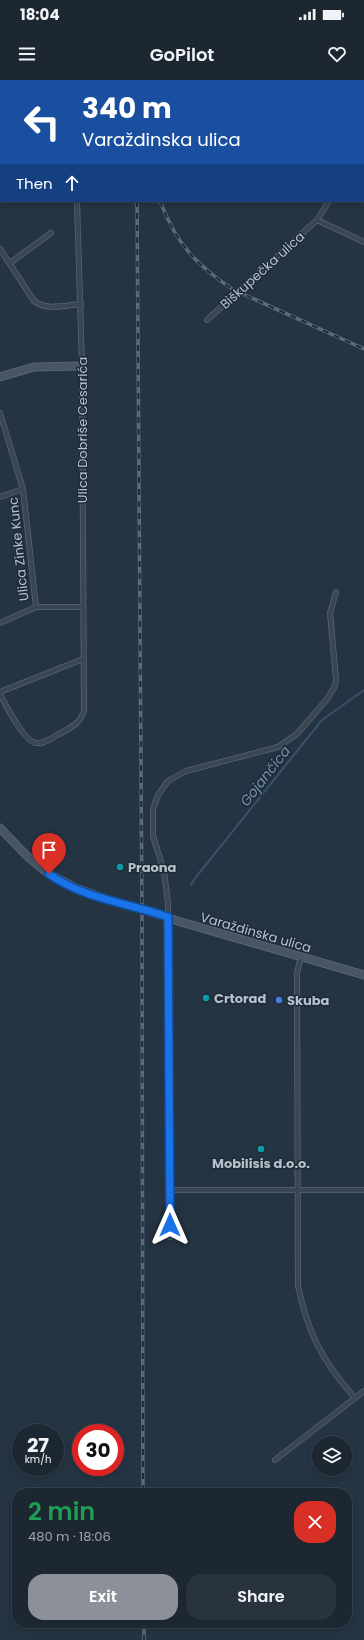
<!DOCTYPE html>
<html lang="en">
<head>
<meta charset="utf-8">
<style>
  :root { --surface:#1c2732; --page:#29333e; --text:#f1f3f6; --muted:#a0a5ac; --line:#3a444d; --accent:#8c9099 }
  body { margin:0; font-family:Poppins,sans-serif; background:var(--page); color:var(--text); height:100vh; display:flex; flex-direction:column; font-size:15px; white-space:nowrap }
  * { box-sizing:border-box; margin:0 }
  p { font-size:13px; color:var(--muted) }
  .icon { flex:none; width:22px; height:22px; fill:none; stroke:currentColor; stroke-width:2; stroke-linecap:round; stroke-linejoin:round }
  .map { position:relative; flex:1; overflow:hidden }
  .side { position:absolute; left:12px; top:1408px; width:340px; height:140px; display:flex; flex-direction:column; background:var(--surface); border-radius:16px; box-shadow:0 2px 6px #0003,0 0 0 1px var(--line) }
  .side>* { flex:none }
  .guide { position:absolute; left:0px; top:0px; width:364px; height:122px; box-shadow:0 2px 6px #0003,0 0 0 1px var(--line); background:#1a4fa0; color:#fff; overflow:hidden }
  .tools { position:absolute; left:312px; top:1356px; display:grid; gap:8px }
  .tools a { display:grid; place-items:center; width:40px; height:40px; border-radius:50%; background:var(--surface); box-shadow:0 2px 6px #0003,0 0 0 1px var(--line); font-size:20px }
  .speed { position:absolute; left:12px; top:1344px; display:flex; gap:8px; font-size:20px; font-weight:700; text-align:center }
  .speed>* { display:grid; place-content:center; width:52px; height:52px; border-radius:50%; background:var(--surface); box-shadow:0 2px 6px #0003,0 0 0 1px var(--line); line-height:1 }
  .speed small { font-size:10px; font-weight:400 }
  .speed .limit { border:6px solid #d22; background:#fff; color:#111 }
  .pin { position:absolute; display:grid; place-items:center; width:34px; height:34px; color:#fff; margin:-41px -17px; border-radius:50% 50% 50% 0; rotate:-45deg; box-shadow:0 0 4px #0007 }
  .pin .icon { rotate:45deg }
  .me { position:absolute; width:44px; margin:-22px; rotate:0deg; stroke-linejoin:round; filter:drop-shadow(0 0 3px #0008) }
  .turn { display:flex; align-items:center; gap:14px; height:84px; padding:0 16px; font-size:18px }
  .turn .icon { width:52px; height:52px; stroke-width:2.5 }
  .turn b { display:block; font-size:28px; line-height:34px }
  .then { display:flex; align-items:center; height:38px; padding:0 16px; background:#0003; gap:8px; font-size:15px }
  .round { display:grid; place-items:center; flex:none; width:42px; height:42px; border-radius:16px; background:var(--page) }
  .overview { display:flex; align-items:center; justify-content:space-between; height:68px; padding:0 16px }
  h1 { font-size:24px; font-weight:600; line-height:30px; color:#1e9e55 }
  .primary-button { display:flex; gap:8px; margin-top:auto; padding:8px 16px }
  .primary-button a { flex:1; height:46px; border-radius:16px; background:var(--accent); color:#fff; font-size:16px; font-weight:600; line-height:46px; text-align:center }
  .primary-button a+a { background:var(--page); color:var(--text) }
  .status { display:flex; justify-content:space-between; align-items:center; height:28px; padding:0 20px; background:var(--surface); direction:ltr }
  .status svg { height:11px; fill:currentColor }
  header { display:flex; justify-content:space-between; align-items:center; height:52px; padding:0 16px; background:var(--surface); font-size:18px; font-weight:600 }
  .map>svg:first-child { display:block }
</style>
</head>
<body>
<div class="status"><b>18:04</b><svg viewBox="0 0 49 12"><path d="M0 12V9h3v3zM5 12V6h3v6zM10 12V3h3v9zM15 12V0h3v12zM26 1h20v11H26zM47 4h2v5h-2z"/></svg></div>
<header><svg class="icon" aria-label="menu" viewBox="0 0 24 24"><path d="M4 6h16M4 12h16M4 18h16"/></svg>GoPilot<svg class="icon" aria-label="heart" viewBox="0 0 24 24"><path d="M12 20l-8-8c-3-5 5-10 8-4 3-6 11-1 8 4z"/></svg></header>
<div class="map">
<svg width="364" height="1560" viewBox="0 0 364 1560">
  <rect width="100%" height="100%" fill="#253443"/>
  <g fill="none" stroke-linecap="round" stroke-linejoin="round">
    <path stroke="#38516b" stroke-width="2" d="M191,805L196,797L322,640L364,610"/>
    <defs>
      <path id="street" d="M132,1V0
        M0,27H1
        M363,66L364,64
        M0,118L1,117
        M317,140L364,162
        M0,169L34,221C47,231 66,225 81,224
        M10,183L51,153
        M207,240L317,140L329,121
        M0,333L23,409L36,527
        M0,417L23,409
        M0,543L36,527H83
        M0,612L83,579
        M0,614C6,625 24,662 36,663C45,664 53,657 61,653C73,646 80,644 84,630L82,286L77,121
        M301,877L297,893L298,1206C308,1254 323,1282 355,1318
        M169,1110H364
        M170,1157L168,823L164,791L153,756V729L158,715L168,701L186,691L278,667L297,654L327,619L335,606L336,599L330,533L336,512
        M275,1380L364,1311"/>
      <path id="secondary" d="M0,297L34,287L82,286
        M0,748L27,776L49,794L76,808L106,819L142,829L181,842L364,895"/>
    </defs>
    <use href="#street" stroke="#586470" stroke-width="6"/>
    <use href="#secondary" stroke="#586470" stroke-width="9"/>
    <use href="#street" stroke="#3a4653" stroke-width="4.5"/>
    <use href="#secondary" stroke="#475566" stroke-width="7"/>
    <defs>
      <path id="rail" d="M137,0V1
        M149,0V1
        M194,0L195,1
        M363,93L364,94
        M137,121L142,829L143,1413
        M160,121C176,163 195,184 232,209L364,269
        M144,1543V1560"/>
    </defs>
    <use href="#rail" stroke="#5b6a7a" stroke-width="3.5"/>
    <use href="#rail" stroke="#1e2b38" stroke-width="2" stroke-dasharray="6" stroke-linecap="butt"/>
  </g>
  <g fill="none" stroke-linecap="round" stroke-linejoin="round">
    <defs>
      <path id="route" d="M49,794C84,819 129,823 168,837L170,1145"/>
    </defs>
    <use href="#route" stroke="#114b97" stroke-width="10"/>
    <use href="#route" stroke="#1a73e8" stroke-width="7"/>
  </g>
  <g fill="#0f9aa8" stroke="#1e2b38" stroke-width="1.5">
    <circle cx="120" cy="787" r="4"/>
    <circle cx="206" cy="918" r="4"/>
    <circle cx="261" cy="1069" r="4"/>
  </g>
  <circle fill="#3f7fe0" stroke="#1e2b38" stroke-width="1.5" cx="279" cy="920" r="4"/>
  <g text-anchor="middle" stroke-width="3" stroke-linejoin="round" paint-order="stroke">
    <g font-size="13" fill="#b7c1cc" stroke="#1e2b38">
      <text transform="translate(262 190) rotate(-42)" y="5">Biškupečka ulica</text>
      <text transform="translate(82 350) rotate(-90)" y="5">Ulica Dobriše Cesarića</text>
      <text transform="translate(18 469) rotate(-96)" y="5">Ulica Zinke Kunc</text>
      <text transform="translate(256 852) rotate(16)" y="5">Varaždinska ulica</text>
    </g>
    <g font-size="13" font-weight="bold" fill="#b7c1cc" stroke="#1e2b38" text-anchor="start">
      <text x="128" y="792">Praona</text>
      <text x="214" y="923">Crtorad</text>
      <text x="287" y="925">Skuba</text>
      <text x="261" y="1088" text-anchor="middle">Mobilisis d.o.o.</text>
    </g>
    <g font-size="14" font-style="italic" fill="#7593b1" stroke="#1e2b38">
      <text transform="translate(265 696) rotate(-52)" y="5">Gojančica</text>
    </g>
  </g>
</svg>
<div class="tools">
<a><svg class="icon" aria-label="layers" viewBox="0 0 24 24"><path d="M12 4l9 5-9 5-9-5zM3 14l9 5 9-5"/></svg></a>
</div>
<div class="speed"><div>27<small>km/h</small></div><div class="limit">30</div></div>
<div class="pin" style="left:49px;top:794px;background:#d93025"><svg class="icon" aria-label="arrive" viewBox="0 0 24 24"><path d="M6 21V4h12l-3 4 3 4H6"/></svg></div>
<svg class="me" style="left:170px;top:1145px" viewBox="-20 -20 40 40"><path d="M0-17L14 15 0 8-14 15z" fill="#1a73e8" stroke="#fff" stroke-width="4"/></svg>
<div class="guide">
<div class="turn"><svg class="icon" aria-label="left" viewBox="0 0 24 24"><path d="M17 20v-9H6M10 6l-5 5 5 5"/></svg><div><b>340 m</b>Varaždinska ulica</div></div>
<div class="then">Then<svg class="icon" aria-label="ahead" viewBox="0 0 24 24"><path d="M12 20V5M6 11l6-6 6 6"/></svg></div>
</div>
<section class="side">
<div class="overview"><div><h1>2 min</h1><p>480 m · 18:06</p></div><a class="round" style="background:#d93025;color:#fff"><svg class="icon" aria-label="close" viewBox="0 0 24 24"><path d="M6 6l12 12M18 6L6 18"/></svg></a></div>
<div class="primary-button"><a>Exit</a><a>Share</a></div>
</section>
</div>
</body>
</html>
